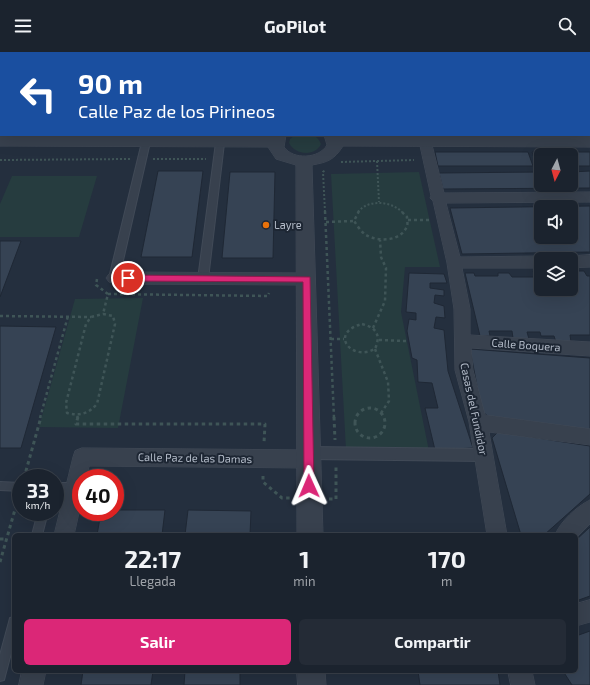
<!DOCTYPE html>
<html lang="es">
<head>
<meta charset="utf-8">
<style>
  :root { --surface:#1b232e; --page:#242b36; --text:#f1f3f6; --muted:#a0a4aa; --line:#39404a; --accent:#db2777 }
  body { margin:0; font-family:"Exo 2",sans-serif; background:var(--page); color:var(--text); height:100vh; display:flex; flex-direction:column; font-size:15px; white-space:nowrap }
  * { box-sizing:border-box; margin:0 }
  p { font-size:13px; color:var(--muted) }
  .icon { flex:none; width:22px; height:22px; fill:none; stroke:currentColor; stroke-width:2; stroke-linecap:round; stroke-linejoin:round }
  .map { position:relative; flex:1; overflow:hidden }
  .sheet { position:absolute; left:12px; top:481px; width:566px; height:140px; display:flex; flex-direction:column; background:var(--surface); border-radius:6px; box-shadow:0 4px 16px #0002,0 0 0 1px var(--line) }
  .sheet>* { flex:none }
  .top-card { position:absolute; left:0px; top:0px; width:590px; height:84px; box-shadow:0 4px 16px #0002,0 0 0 1px var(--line); background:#1a4fa0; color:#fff; overflow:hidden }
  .needle { width:26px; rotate:186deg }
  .buttons { position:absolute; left:534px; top:96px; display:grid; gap:8px }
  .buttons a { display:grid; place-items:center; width:44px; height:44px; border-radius:6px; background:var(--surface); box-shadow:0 4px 16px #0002,0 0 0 1px var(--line); font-size:20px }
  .speed { position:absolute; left:12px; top:417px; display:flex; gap:8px; font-size:20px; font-weight:700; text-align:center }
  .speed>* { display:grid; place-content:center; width:52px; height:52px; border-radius:50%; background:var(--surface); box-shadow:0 4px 16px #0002,0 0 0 1px var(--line); line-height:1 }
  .speed small { font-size:10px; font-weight:400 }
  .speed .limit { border:6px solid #d22; background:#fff; color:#111 }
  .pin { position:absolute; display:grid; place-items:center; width:34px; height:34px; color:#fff; margin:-17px; border:2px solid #fff; border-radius:50%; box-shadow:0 1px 4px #0007 }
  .me { position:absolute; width:44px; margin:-22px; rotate:359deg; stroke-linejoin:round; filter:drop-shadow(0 0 3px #0008) }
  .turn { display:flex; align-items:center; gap:14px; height:84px; padding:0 12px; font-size:18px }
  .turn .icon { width:52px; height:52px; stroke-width:2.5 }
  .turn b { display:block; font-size:28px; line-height:34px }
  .eta { display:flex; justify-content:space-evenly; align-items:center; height:68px; text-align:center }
  .eta b { font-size:24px; font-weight:700; line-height:28px }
  .action { display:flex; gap:8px; margin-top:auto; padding:8px 12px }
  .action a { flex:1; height:46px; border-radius:6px; background:var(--accent); color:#fff; font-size:16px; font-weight:700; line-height:46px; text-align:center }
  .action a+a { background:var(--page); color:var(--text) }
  header { display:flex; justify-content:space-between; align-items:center; height:52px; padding:0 12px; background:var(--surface); font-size:18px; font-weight:700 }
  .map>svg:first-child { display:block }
</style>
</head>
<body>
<header><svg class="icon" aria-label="menu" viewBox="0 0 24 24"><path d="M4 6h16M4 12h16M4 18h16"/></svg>GoPilot<svg class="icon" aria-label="search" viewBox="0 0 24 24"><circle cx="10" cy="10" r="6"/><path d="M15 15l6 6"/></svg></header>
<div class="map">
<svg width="590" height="633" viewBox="0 0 590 633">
  <rect width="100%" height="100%" fill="#242f3e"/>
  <path fill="#263c3f" d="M295,83C305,83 317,80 321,92C315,105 295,103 289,91L290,87Z
    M419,120L440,215H405L401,260L429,399L346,398L331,122Z
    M12,124H97L79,185H0V152Z
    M143,246L118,376L39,375L75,247Z"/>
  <path fill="#364354" stroke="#1f2835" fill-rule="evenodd" d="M321,0H422V1H321Z
    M471,0H561L562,1H471Z
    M435,100H528L533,114H438Z
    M532,100H590V114H571V103H541V114H537Z
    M158,119H203L192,205H141Z
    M590,119V136L443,137L439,121L541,120V133H571V120Z
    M230,120H275L273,206H222Z
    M590,154V200L462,202L450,156ZM541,155H571V185H541Z
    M0,189H21L0,245Z
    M533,219H541V237H571V225H573L571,219H584L587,224H590V283H570L571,290H556L554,284H541L540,280H527L529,287L513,286L512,279H489L490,284H480L465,221H474L475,224H498V221H509L512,225H536Z
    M409,221L444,222L447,231H430V236L444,238V244L435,243L434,251L444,254L445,266L436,265L434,276L444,278L448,319L473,396L435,398L425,356H438L432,331L418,330L417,308L412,306L407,279L409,267L416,268V261L406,260Z
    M0,274L56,275L21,396H0Z
    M470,297L590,306V380L493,367L482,360Z
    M498,380L590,394V442L544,483H521L492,386Z
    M115,458H165L162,483H97L101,460H115Z
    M188,458L251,459L250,483H185Z
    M590,475V544L576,549V488Z
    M590,579V633H572L563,619H576V584Z
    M83,619H153L151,633H81Z
    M185,619H240V633H184Z
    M418,619H498L500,633H420Z"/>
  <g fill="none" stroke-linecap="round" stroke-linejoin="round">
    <defs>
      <path id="service" d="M0,430L21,431V439L0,438Z
        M55,431H75L78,432L80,435L78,438L75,439H55Z
        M38,460H48L42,483H32Z
        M14,565V590L5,624L4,628L0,629V603L9,570L10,566Z"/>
      <path id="pedestrian" d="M217,83H225L208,227L207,230H199L198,227Z
        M146,87L150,90L119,226L118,229H110L109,226L142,90Z
        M309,395L483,397L488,399L490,403L488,407L483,409L309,407L304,405L302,401L304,397Z"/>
      <path id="minor" d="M162,0H172V1H162Z
        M573,0H583V1H573Z
        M589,17H590V25H589Z
        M425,85L429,86L431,89L444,141L590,140V150L446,151L460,205L541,204L547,207H541V216H462L470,257V283L590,290V304L471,296L473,318L485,363L590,377V393L489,380L507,483H487L469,370L455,318L454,257L447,211L433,149L430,146L431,144L419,89L421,86Z
        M590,203V215L571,216V207H565L571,204Z
        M114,220L307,221L312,223L315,227L312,231L307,233L114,232L109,230L106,226L109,222Z
        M82,396L309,398L316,401L318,407L316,413L309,416L89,414L87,426H81V452L74,483H54L73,405L75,399Z
        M590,448V472L576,486V483H555C560,470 577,454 590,448Z
        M590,548V570L576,574V552Z
        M22,619H46L43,633H19Z
        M508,619H532L535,633H511Z"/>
      <path id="tertiary" d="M293,0H307V1H293Z
        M270,83H286L284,95C293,108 319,107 327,93L324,83L590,85V95L343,94C334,108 328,110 312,113L323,483H297L296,113L276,107L268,95L0,94V84L270,85Z
        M297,619H325L326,633H298Z"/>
    </defs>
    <use href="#service" stroke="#414a57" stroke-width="2"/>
    <use href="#pedestrian" stroke="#414a57" stroke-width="2"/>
    <use href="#minor" stroke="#414a57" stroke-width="1"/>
    <use href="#tertiary" stroke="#414a57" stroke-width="1"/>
    <path stroke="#3f5557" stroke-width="2" stroke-dasharray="2 2" stroke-linecap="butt" d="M0,33L1,31
      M153,107H206
      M0,108L130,107
      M377,109L379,150
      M341,110L414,108
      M325,160L323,120L325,118
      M358,160C368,147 391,149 402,160"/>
    <path stroke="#3f5557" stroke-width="2.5" stroke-dasharray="3 3" stroke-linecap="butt" d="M325,159L334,366
      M359,159L354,169C357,173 361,180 366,183C378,190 401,190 407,174C408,172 407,167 407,165L401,159
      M408,168H430
      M326,170L354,169
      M97,227L96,233L108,242L103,262
      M108,242L268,244L269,241
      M103,262L113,264L115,272L97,352C88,362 80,364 67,361L66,351L86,272L91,265Z
      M0,264L91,265
      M362,272C377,276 381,283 375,297C372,298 369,300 366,300C347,303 332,280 362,272Z
      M373,276L385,249L386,216L381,205L380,188
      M331,287H344
      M379,288L406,289
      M375,297L388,330L389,349L381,361
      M40,366L68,264
      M77,366L78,364"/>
    <path stroke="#3f5557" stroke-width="3" stroke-dasharray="3.5 3.5" stroke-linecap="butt" d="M355 371a15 15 0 1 1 30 0a15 15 0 1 1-30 0Z
      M78,365L76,372H265L264,391
      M334,365L335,388
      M263,424V430L282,446H290
      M24,426L41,365
      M329,447H336V415
      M0,487H7
      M0,510L18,447"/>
    <use href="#service" fill="#38414e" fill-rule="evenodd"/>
    <use href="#pedestrian" fill="#38414e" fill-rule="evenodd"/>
    <use href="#minor" fill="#38414e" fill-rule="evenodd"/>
    <use href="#tertiary" fill="#38414e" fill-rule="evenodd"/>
  </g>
  <path fill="#db2777" stroke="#8e194d" d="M128,223L310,225L314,434L313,437L309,438L306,437L304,434L303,230L128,229L124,226Z"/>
  <circle fill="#e8710a" stroke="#1d2633" stroke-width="1.5" cx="266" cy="173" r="4"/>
  <g text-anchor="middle" stroke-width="4" stroke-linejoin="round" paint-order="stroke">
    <g font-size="11" fill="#b4bcc9" stroke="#1d2633" text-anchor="start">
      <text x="274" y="177">Layre</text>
    </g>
    <g font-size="11" fill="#b4bcc9" stroke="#1d2633">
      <text transform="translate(526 293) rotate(4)" y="4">Calle Boquera</text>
      <text transform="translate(474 357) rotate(78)" y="4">Casas del Fundidor</text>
      <text transform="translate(195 406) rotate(1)" y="4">Calle Paz de las Damas</text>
    </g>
  </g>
</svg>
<div class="buttons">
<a><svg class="needle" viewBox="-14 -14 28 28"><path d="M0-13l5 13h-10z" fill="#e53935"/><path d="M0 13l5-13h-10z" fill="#a0a4aa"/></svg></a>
<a><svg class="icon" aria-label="sound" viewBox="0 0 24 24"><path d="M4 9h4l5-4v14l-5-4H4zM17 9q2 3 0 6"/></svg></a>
<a><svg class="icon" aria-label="layers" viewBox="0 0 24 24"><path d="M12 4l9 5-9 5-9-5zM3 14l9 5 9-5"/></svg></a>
</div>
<div class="speed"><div>33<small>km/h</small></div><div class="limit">40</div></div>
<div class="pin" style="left:128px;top:226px;background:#d93025"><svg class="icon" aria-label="arrive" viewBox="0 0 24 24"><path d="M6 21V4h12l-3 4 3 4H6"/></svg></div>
<svg class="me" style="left:309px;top:434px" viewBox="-20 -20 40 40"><path d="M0-17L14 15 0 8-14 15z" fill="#db2777" stroke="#fff" stroke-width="4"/></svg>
<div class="top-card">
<div class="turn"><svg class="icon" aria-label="left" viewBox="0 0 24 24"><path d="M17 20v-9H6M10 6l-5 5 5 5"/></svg><div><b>90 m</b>Calle Paz de los Pirineos</div></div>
</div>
<section class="sheet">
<div class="eta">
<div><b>22:17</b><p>Llegada</p></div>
<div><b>1</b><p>min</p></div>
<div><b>170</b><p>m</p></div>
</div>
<div class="action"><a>Salir</a><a>Compartir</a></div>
</section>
</div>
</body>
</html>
